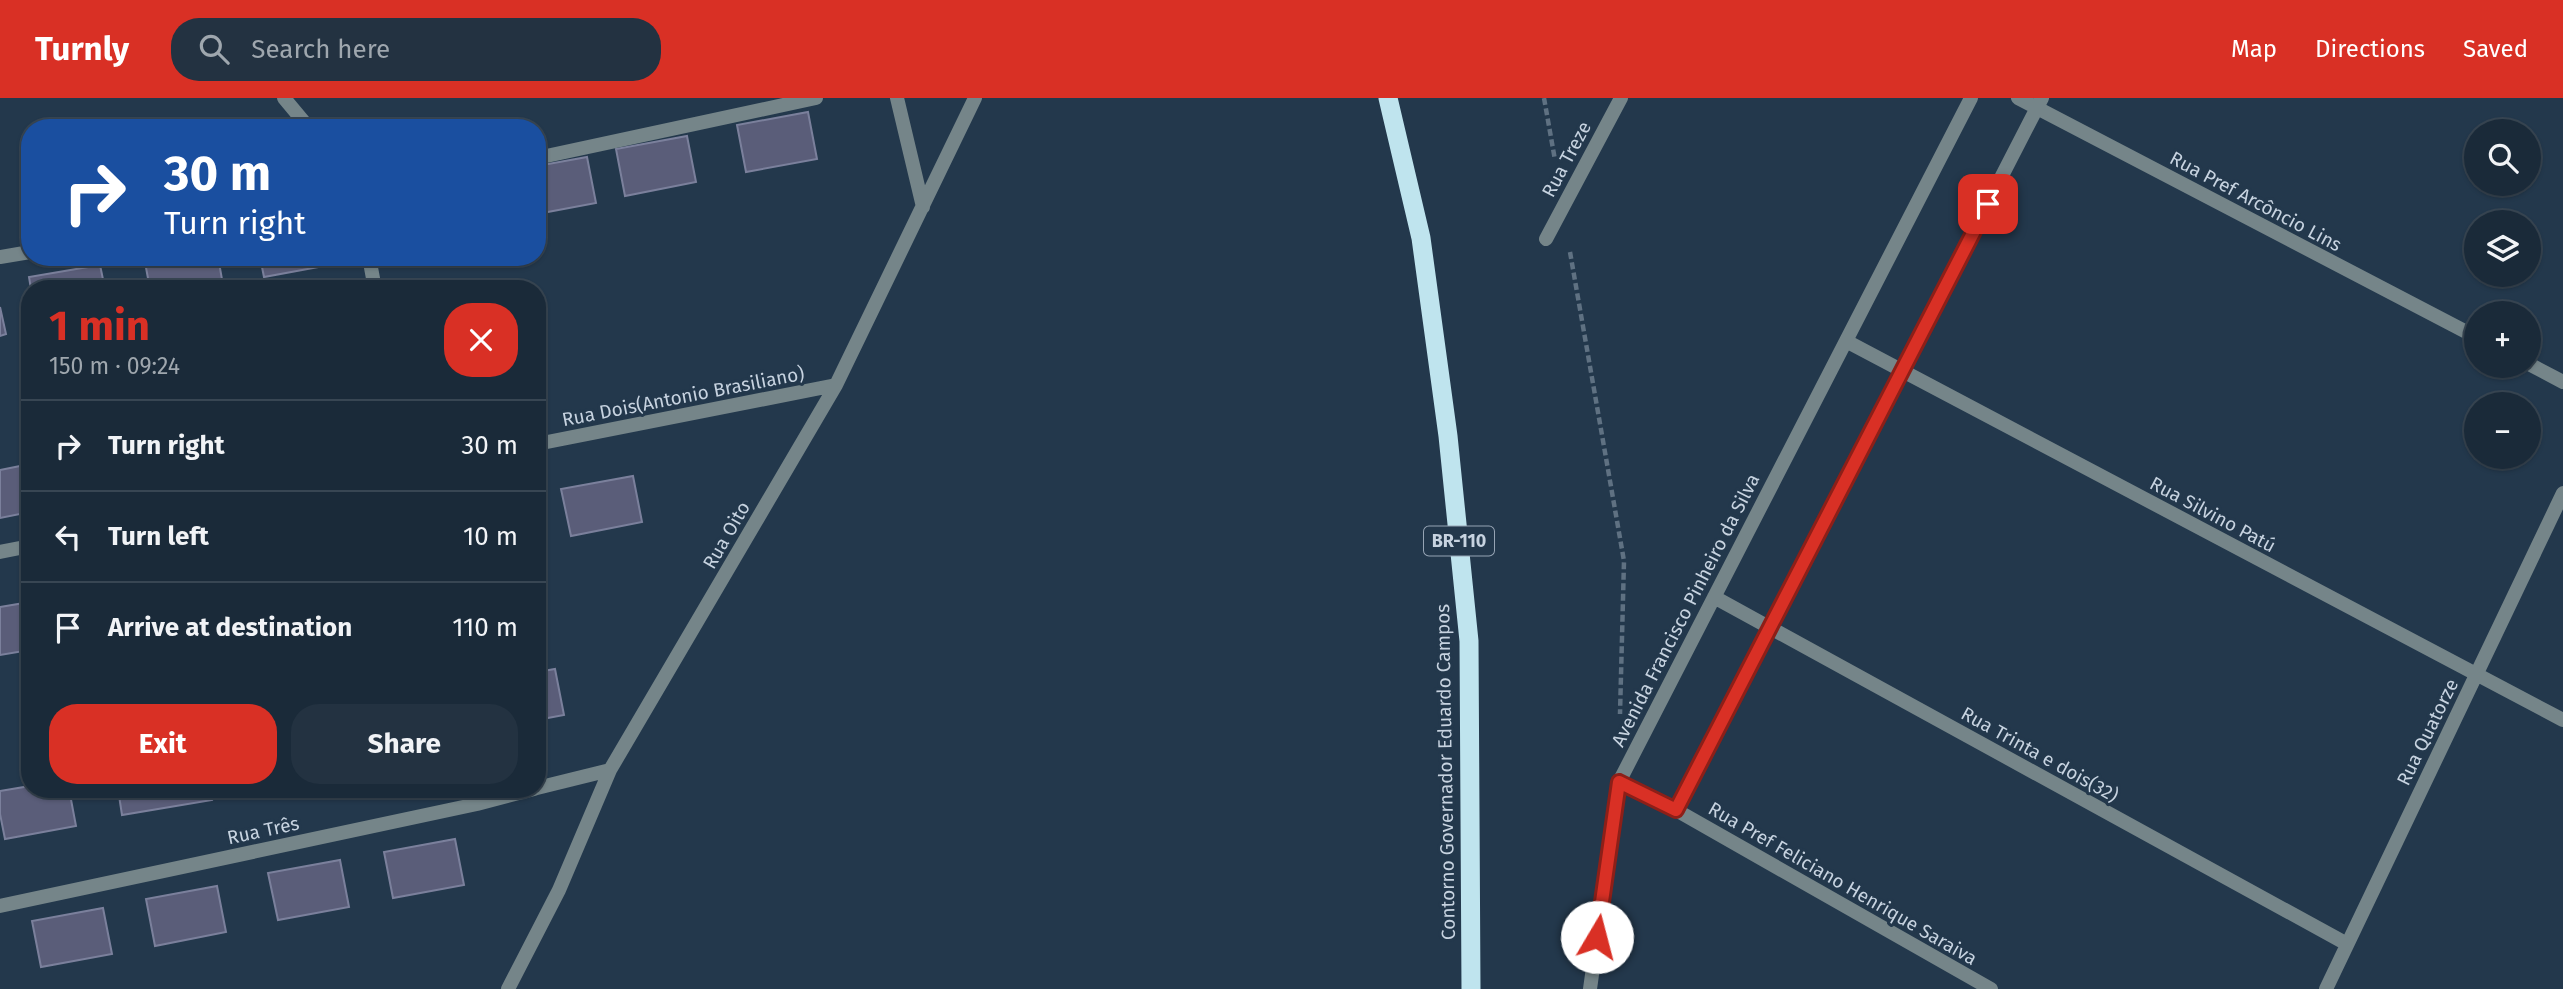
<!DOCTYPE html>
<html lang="en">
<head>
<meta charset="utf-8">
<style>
  :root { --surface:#1a2a39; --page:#233241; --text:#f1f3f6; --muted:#9fa7ae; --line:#384653; --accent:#d93025 }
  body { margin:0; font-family:"Fira Sans",sans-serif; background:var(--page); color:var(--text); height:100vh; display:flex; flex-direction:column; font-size:26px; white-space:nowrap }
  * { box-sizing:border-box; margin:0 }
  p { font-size:23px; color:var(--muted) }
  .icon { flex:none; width:38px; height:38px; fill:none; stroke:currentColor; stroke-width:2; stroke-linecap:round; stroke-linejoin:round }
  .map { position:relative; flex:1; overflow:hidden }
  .side { position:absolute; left:21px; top:182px; width:525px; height:518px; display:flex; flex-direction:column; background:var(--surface); border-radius:28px; box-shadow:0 2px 5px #0004,0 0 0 2px var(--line) }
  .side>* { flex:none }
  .hud { position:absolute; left:21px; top:21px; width:525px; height:147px; border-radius:28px; box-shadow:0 2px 5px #0004,0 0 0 2px var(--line); background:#1a4fa0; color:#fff; overflow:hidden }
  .fabs { position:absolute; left:2464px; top:21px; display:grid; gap:14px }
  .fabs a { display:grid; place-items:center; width:77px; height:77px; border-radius:50%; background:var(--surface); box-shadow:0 2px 5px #0004,0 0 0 2px var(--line); font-size:35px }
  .pin { position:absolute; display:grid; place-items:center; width:60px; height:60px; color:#fff; margin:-30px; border-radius:14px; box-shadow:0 4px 10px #0006 }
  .me { position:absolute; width:77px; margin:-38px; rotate:8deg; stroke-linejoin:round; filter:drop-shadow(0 0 5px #0008) }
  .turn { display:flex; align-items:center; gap:24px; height:147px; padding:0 28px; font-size:32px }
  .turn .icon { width:91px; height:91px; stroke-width:2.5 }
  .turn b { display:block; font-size:49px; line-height:60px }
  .round { display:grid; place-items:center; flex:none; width:74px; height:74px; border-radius:28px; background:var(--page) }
  .summary { display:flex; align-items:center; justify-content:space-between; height:119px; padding:0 28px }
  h1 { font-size:42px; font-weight:700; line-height:52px; color:var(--accent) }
  .primary-button { display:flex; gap:14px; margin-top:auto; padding:14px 28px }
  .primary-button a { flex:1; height:80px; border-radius:28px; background:var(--accent); color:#fff; font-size:28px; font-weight:700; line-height:80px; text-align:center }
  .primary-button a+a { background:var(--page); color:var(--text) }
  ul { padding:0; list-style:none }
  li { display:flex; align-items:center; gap:21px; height:91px; padding:0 28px; border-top:2px solid var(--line) }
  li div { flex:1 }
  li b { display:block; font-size:26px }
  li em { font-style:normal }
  header { display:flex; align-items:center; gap:42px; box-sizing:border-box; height:98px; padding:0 35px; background:var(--accent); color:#fff }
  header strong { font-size:33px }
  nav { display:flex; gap:38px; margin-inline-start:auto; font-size:24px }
  .search { width:490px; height:63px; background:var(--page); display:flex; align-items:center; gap:18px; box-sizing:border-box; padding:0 24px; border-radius:28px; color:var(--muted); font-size:26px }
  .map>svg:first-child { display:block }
</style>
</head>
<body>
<header>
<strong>Turnly</strong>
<div class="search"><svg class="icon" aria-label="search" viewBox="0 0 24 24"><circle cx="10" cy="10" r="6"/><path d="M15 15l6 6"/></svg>Search here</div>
<nav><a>Map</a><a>Directions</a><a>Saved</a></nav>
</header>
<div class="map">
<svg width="2563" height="891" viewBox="0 0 2563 891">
  <rect width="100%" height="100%" fill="#23384c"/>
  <path fill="#5a5d79" stroke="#7b809c" stroke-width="2" d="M808,14L817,61L746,74L737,27Z
    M687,38L696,84L625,98L616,51Z
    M587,59L596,105L537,116V68Z
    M144,159H218L223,187L205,191H150Z
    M260,159H334L335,166L264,179Z
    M100,167L105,191H31L29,179Z
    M0,209L6,236L0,238Z
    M30,366V414L0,420V372Z
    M633,378L642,424L571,438L561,391Z
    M30,504V552L0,557V509Z
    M555,571L564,617L537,622V574Z
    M30,688V691H69L76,728L5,741L0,716V693Z
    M118,691H210L212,702L122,717Z
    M455,741L464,787L393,800L384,754Z
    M340,762L349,809L278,822L268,775Z
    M217,788L226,834L155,848L146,801Z
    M103,810L112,856L41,869L32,823Z"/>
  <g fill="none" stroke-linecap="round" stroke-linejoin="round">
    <path stroke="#5f7182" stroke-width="4.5" stroke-dasharray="7 3.5" stroke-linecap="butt" d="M1544,0L1555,62
      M1570,154L1624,463L1620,616"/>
    <path stroke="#758589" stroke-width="14" d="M284,0L309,30
      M897,0L923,109
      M1971,0L1619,684L1676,712L2042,0
      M2018,0L2476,239
      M537,60L816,0
      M1546,141L1621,0
      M0,159L30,154
      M369,159L375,191
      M1846,243L2563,622
      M2529,266L2563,284
      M537,346L836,287
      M0,454L30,448
      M1714,499L2347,846
      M537,690L610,672
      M1676,712L1991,891
      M0,808L477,706L534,691
      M508,891L559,792L610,672L836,287L975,0
      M1590,891L1619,684
      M2326,891L2563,395"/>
    <path stroke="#bfe4ee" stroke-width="19" d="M1388,0L1421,140L1448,338L1469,543L1471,891"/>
  </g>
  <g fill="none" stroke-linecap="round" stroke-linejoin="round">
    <defs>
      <path id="route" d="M1597,839L1619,684L1676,712L1988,106"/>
    </defs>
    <use href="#route" stroke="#8d1f18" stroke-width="18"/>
    <use href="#route" stroke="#d93025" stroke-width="12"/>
  </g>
  <g text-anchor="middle" stroke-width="6" stroke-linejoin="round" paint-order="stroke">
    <rect fill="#23384c" stroke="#96a4b4" stroke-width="2" x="1424" y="428.5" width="70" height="29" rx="5"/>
    <g font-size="18" font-weight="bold" fill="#c7d3e0">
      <text x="1459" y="449">BR-110</text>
    </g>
    <g font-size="19" fill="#c7d3e0" stroke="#23384c">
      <text transform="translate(1566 61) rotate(-62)" y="7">Rua Treze</text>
      <text transform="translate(2256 103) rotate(28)" y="7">Rua Pref Arcôncio Lins</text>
      <text transform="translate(683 298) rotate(-11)" y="7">Rua Dois(Antonio Brasiliano)</text>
      <text transform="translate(2213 416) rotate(28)" y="7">Rua Silvino Patú</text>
      <text transform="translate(726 437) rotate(-60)" y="7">Rua Oito</text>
      <text transform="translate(1685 512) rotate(-63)" y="7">Avenida Francisco Pinheiro da Silva</text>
      <text transform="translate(2427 634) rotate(-64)" y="7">Rua Quatorze</text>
      <text transform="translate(2040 656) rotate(29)" y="7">Rua Trinta e dois(32)</text>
      <text transform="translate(1445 674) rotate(-91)" y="7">Contorno Governador Eduardo Campos</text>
      <text transform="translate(263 732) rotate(-12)" y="7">Rua Três</text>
      <text transform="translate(1843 785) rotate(30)" y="7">Rua Pref Feliciano Henrique Saraiva</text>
    </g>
  </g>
</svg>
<div class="fabs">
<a><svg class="icon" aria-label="search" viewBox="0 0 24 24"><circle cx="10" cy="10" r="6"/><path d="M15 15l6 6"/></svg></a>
<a><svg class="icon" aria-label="layers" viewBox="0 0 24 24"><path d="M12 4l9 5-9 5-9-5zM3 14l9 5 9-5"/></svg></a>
<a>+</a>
<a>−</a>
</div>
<div class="pin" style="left:1988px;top:106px;background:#d93025"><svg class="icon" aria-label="arrive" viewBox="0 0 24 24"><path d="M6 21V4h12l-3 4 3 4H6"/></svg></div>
<svg class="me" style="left:1597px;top:839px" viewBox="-20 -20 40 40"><circle r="19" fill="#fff"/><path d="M0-13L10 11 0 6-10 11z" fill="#d93025"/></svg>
<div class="hud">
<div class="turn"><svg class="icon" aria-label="right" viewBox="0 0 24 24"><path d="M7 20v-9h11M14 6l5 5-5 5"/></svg><div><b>30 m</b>Turn right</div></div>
</div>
<section class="side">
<div class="summary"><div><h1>1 min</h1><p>150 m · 09:24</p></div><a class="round" style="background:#d93025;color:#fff"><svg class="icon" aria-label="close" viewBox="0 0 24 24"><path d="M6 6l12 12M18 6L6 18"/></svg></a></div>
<ul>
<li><svg class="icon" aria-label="right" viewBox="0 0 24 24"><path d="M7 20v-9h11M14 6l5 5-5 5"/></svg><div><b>Turn right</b></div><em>30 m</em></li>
<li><svg class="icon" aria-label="left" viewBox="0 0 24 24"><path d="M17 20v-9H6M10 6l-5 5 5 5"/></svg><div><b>Turn left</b></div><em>10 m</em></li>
<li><svg class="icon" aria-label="arrive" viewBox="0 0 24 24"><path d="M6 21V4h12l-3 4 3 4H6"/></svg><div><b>Arrive at destination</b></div><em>110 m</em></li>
</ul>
<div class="primary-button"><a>Exit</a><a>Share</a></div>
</section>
</div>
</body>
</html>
